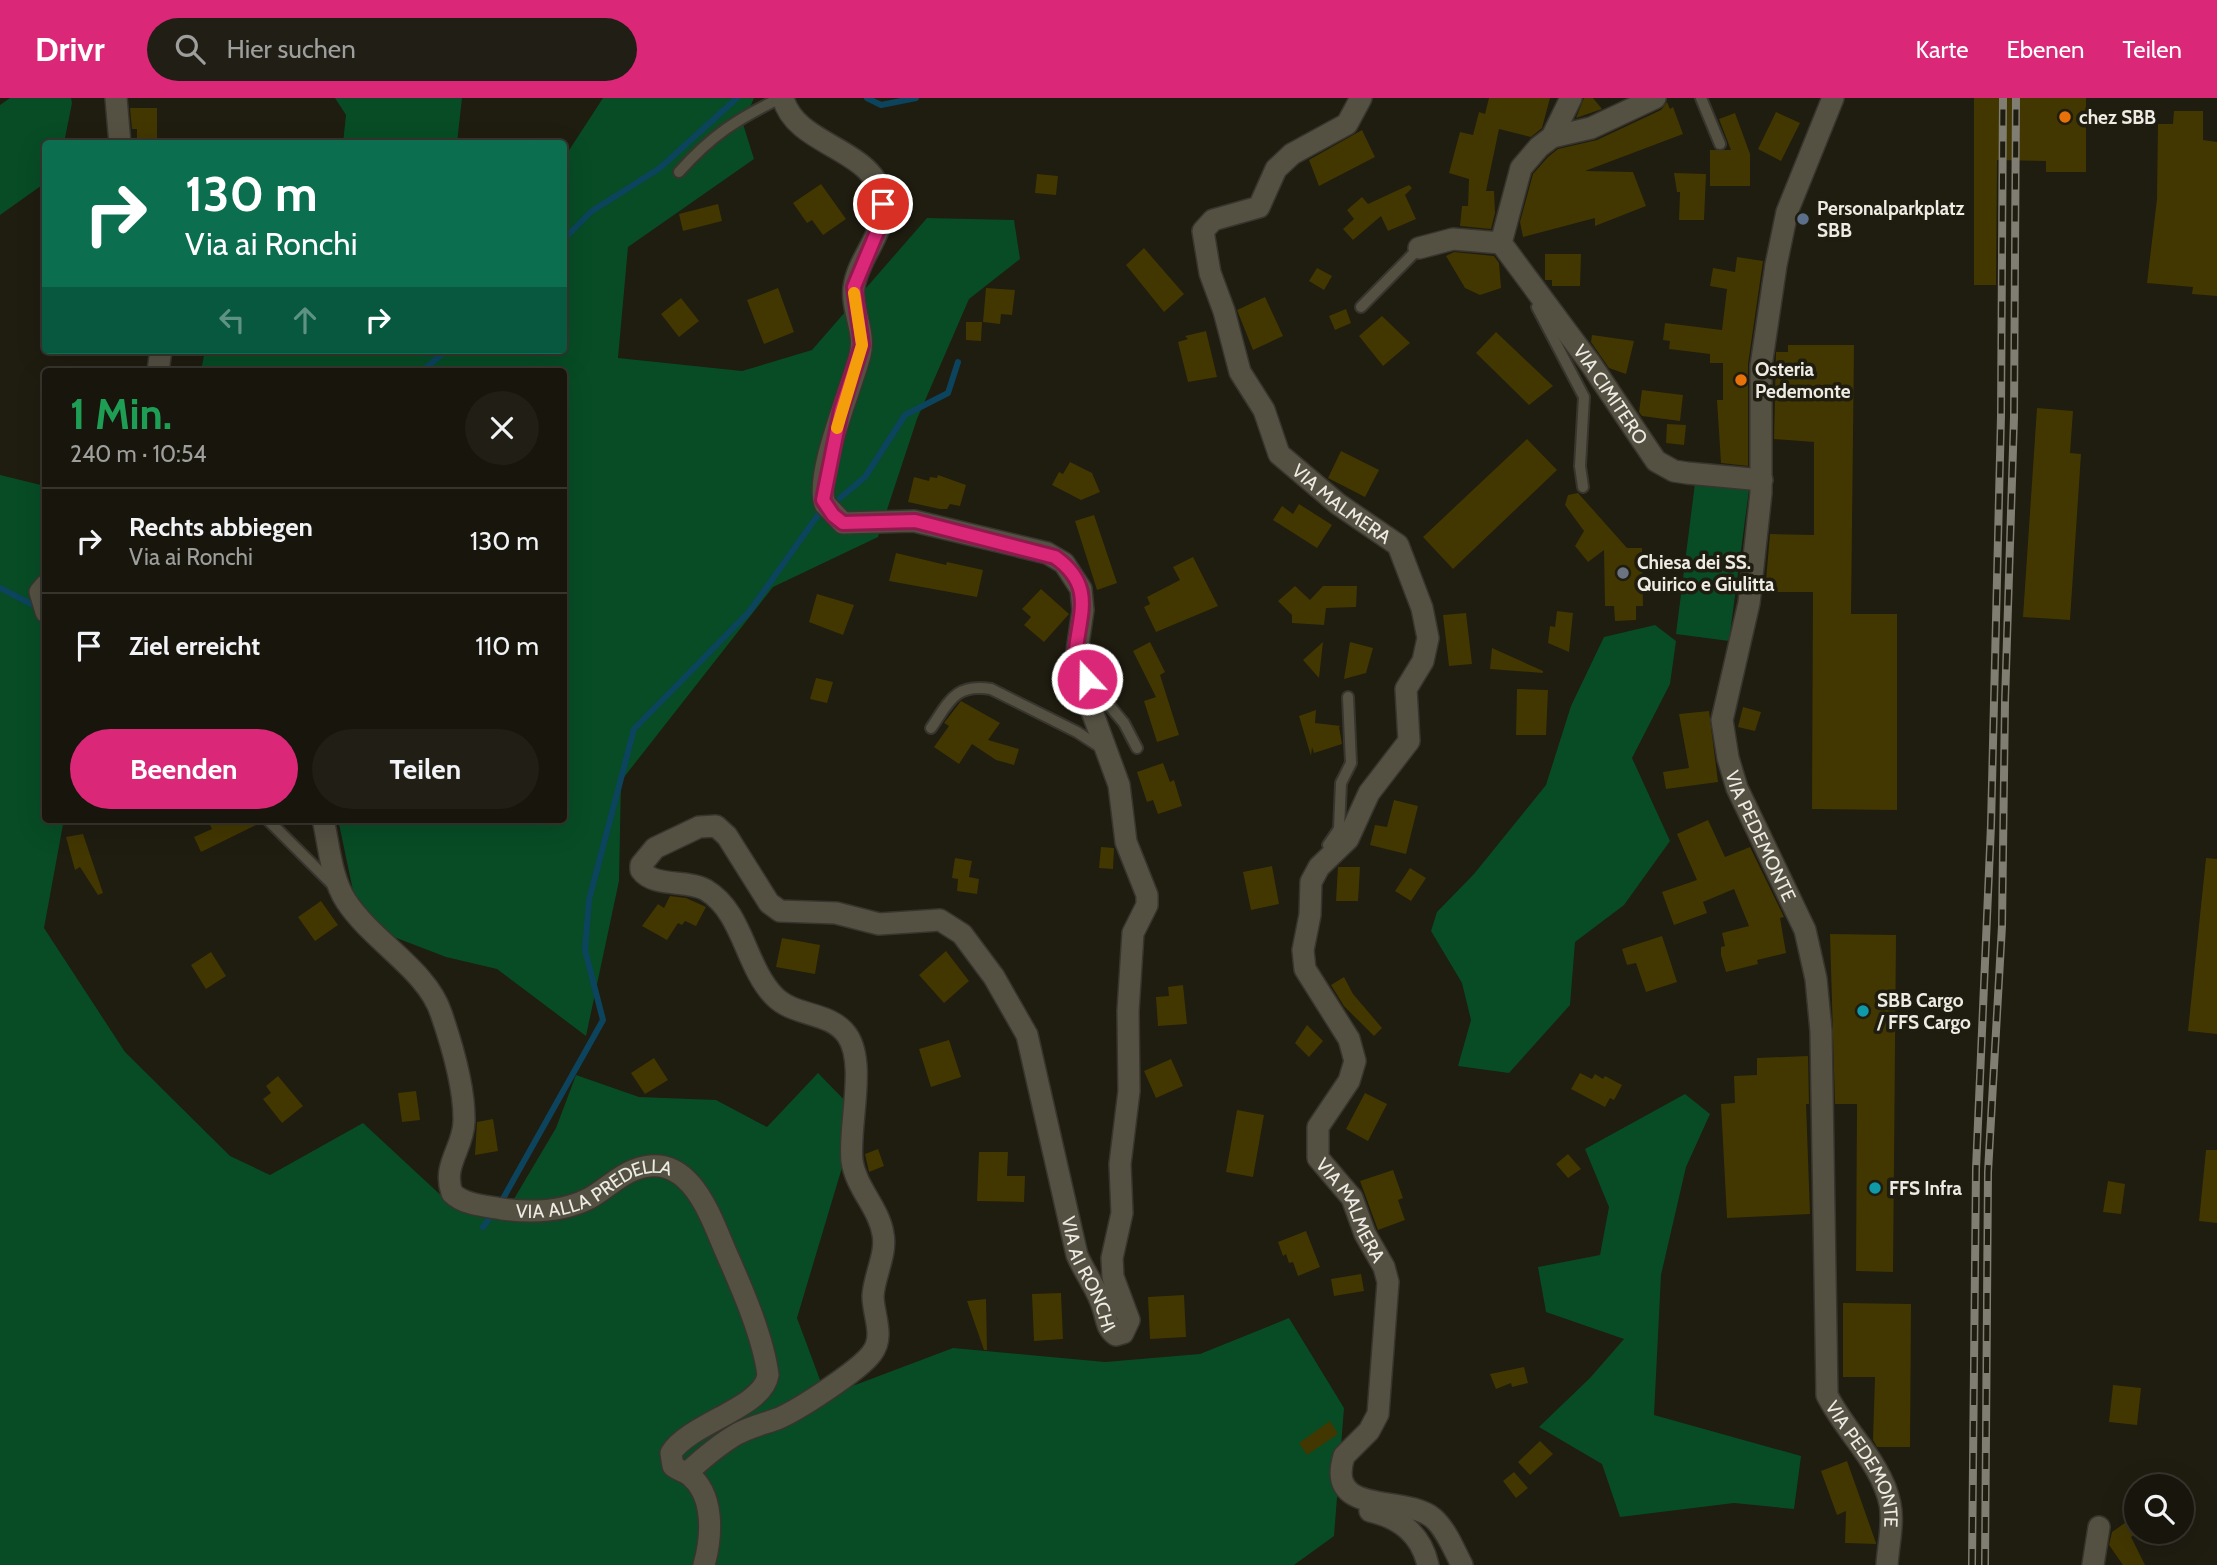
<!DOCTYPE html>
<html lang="de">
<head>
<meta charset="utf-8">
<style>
  :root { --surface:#17150c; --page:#201e15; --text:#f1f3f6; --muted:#9e9f9d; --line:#36342d; --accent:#db2777 }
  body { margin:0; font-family:Cabin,sans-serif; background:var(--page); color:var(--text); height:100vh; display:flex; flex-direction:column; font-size:26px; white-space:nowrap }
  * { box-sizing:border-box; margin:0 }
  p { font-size:23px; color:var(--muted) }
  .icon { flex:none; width:38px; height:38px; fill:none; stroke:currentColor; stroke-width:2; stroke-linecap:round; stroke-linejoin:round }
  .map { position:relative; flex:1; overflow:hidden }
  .drawer { position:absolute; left:42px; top:270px; width:525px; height:455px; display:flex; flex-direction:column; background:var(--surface); border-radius:7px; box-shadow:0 7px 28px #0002,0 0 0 2px var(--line) }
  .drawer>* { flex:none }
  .banner { position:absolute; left:42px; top:42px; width:525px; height:214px; border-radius:7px; box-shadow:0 7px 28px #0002,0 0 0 2px var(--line); background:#0b6e4f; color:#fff; overflow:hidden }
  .buttons { position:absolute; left:2124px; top:1376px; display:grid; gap:14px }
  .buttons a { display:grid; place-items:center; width:70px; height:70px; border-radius:50%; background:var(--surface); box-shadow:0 7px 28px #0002,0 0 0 2px var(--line); font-size:35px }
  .pin { position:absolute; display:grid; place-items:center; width:60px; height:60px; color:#fff; margin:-30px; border:4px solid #fff; border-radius:50%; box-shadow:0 2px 7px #0007 }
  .me { position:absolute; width:77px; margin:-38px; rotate:339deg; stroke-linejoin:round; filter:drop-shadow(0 0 5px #0008) }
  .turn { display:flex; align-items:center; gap:24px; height:147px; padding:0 28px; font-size:32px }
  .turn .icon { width:91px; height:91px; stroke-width:2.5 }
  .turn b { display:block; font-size:49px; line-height:60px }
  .lanes { display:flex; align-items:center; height:66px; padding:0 28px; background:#0003; justify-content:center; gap:35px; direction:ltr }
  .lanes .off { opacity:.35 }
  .round { display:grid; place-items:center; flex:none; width:74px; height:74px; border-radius:37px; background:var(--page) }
  .head { display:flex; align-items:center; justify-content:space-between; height:119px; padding:0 28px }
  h1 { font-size:42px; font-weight:700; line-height:52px; color:#1e9e55 }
  .primary-button { display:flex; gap:14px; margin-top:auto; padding:14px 28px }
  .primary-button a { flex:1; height:80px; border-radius:42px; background:var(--accent); color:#fff; font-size:28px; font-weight:700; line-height:80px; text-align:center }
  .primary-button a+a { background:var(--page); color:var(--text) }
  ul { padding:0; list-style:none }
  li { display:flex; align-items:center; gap:21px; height:105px; padding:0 28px; border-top:2px solid var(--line) }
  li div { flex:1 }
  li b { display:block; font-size:26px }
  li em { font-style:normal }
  header { display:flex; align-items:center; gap:42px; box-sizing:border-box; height:98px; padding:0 35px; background:var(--accent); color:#fff }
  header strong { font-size:33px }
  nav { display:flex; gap:38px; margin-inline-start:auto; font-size:24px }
  .search { width:490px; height:63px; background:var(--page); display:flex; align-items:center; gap:18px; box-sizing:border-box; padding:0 24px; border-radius:38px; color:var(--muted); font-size:26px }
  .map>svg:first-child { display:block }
</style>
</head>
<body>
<header>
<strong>Drivr</strong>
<div class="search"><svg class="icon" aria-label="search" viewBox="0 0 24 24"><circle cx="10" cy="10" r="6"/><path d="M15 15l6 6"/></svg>Hier suchen</div>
<nav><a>Karte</a><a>Ebenen</a><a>Teilen</a></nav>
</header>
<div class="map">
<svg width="2217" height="1467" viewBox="0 0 2217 1467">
  <rect width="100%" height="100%" fill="#1f1c10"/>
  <path fill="#074c25" d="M10,0H71L72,5L64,45L46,46L45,85L0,117V7Z
    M335,0H462L457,45H343L346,17Z
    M603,0H754L743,26L754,61L628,149L618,260L742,273L812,252L927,120L1014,122L1020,161L969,201L917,321L878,439L773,489L621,683L619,783L586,938L497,871L446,859L360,826L338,721H564V273H201L205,252H564V60Z
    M0,377L45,388L46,721H64L44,830L125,954L230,1058L270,1077L363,1025L446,1102L502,1121L556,1030L576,977L639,999L716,1002L767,1029L818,975L858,1016L797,1220L826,1298L953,1250L1105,1264L1200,1256L1289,1220L1344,1310L1334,1438L1294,1467H0Z
    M1695,385L1749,392L1729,543L1676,536Z
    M1655,527L1676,543L1670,586L1632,660L1670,743L1624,807L1575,844L1570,907L1509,975L1458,968L1471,922L1462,885L1431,833L1437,814L1474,776L1546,687L1571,608L1604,539Z
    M1685,996L1710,1016L1686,1069L1661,1177L1654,1317L1801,1358L1794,1411L1734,1405L1620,1419L1602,1366L1539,1329L1590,1280L1624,1241L1546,1214L1538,1169L1600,1157L1609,1109L1585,1051Z"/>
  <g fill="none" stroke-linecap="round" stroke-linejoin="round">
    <path stroke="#0c445d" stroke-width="6" d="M867,0L881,7L916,0
      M564,141L592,113L660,70L737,0
      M422,273L447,252
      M840,400L865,379L905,317L948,295L958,264
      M0,490L39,510
      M500,1106L603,922L585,852L589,802L634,631L749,514L818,417
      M483,1129L494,1114"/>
  </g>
  <path fill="#423701" d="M1489,0H1550L1542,30L1531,39L1499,31L1486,93H1494L1495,115L1491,131L1460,128L1462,108H1468L1469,81L1449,75L1460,34L1473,37L1479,14L1485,16Z
    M1584,0H1593L1602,11L1576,20Z
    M1974,0H2086V74H2046V63L1997,62L1996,187H1974Z
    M1667,4L1670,11L1673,9L1683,36L1585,73L1633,74L1646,108L1595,128V120L1523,139L1520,124L1533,76L1548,59L1558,51L1597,42L1661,12Z
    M130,10H157V44H137V31H132Z
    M2174,13H2203V42L2217,44V198L2192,196L2193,189L2147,185L2157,101L2158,26H2173Z
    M1776,14L1800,25L1781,63L1758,51Z
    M1735,15L1750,56V88H1710V52H1731L1719,21Z
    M1362,32L1375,59L1319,88L1309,62Z
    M1674,75L1706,76L1704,122H1679L1680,94H1677Z
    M1037,76L1058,78L1056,97L1035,95Z
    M821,86L846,121L823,137L812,122L807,125L793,105Z
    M1409,87L1412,90L1405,97L1416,121L1388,133L1381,118L1353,142L1343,131L1354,121L1347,112L1362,99L1368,106Z
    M718,106L722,123L683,133L679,116Z
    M1144,150L1184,196L1164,214L1126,167Z
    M1454,154L1494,158L1499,165L1501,190L1480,197L1465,190L1446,158Z
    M1545,156H1581L1580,188H1552V182H1545Z
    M1737,159L1763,163L1748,266V368L1721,365L1717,302H1723V265H1710V256L1669,251L1670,243L1663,242L1665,225L1722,232L1727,191L1710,188L1713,170L1735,174Z
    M1317,170L1332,178L1324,192L1309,183Z
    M778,190L794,234L764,246L747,202Z
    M986,190L1015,192L1012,217L1001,216L1000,226L983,224Z
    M1265,199L1283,238L1253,252L1237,212Z
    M681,200L699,223L679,239L661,216Z
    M1346,211L1351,225L1335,232L1329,218Z
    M1382,218L1410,245L1383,268L1359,238Z
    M966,224H982L981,243L966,242Z
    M1206,233L1217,279L1188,284L1178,244L1188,241L1185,238Z
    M1496,234L1553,288L1529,307L1476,255Z
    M1592,237L1634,243L1626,276L1609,270L1591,244Z
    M1788,247H1854L1851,516H1897V712L1812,711L1813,494H1765L1770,436L1814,437V344L1774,341L1776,254H1788Z
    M1642,292L1683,297L1680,323L1642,318L1639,314Z
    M2037,310L2073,313L2070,355L2081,356L2070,522L2023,519Z
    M1667,326L1686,327L1684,347L1666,345Z
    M1527,341L1557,372L1453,471L1423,439Z
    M1341,353L1379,372L1365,399L1328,380Z
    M1070,364L1092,375L1100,394L1081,402L1052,387L1059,374L1063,376Z
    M938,377L966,387L960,408L950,406L947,411H940L908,404L914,379L929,383L930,379L937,380Z
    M1578,395L1627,450H1642L1643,508H1636V522L1615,523L1614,508H1605L1604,452L1588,464L1575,448L1584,433L1565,407L1568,397Z
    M1299,406L1332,427L1317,450L1273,422L1282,408L1293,416Z
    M1094,417L1117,485L1097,492L1075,423Z
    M896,455L946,467L947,464L983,472L977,499L889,483Z
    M1193,459L1218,508L1156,534L1144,509L1150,506L1147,499L1180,482L1173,469Z
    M1295,488L1310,502L1323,488H1357L1356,509L1326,510L1324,527L1292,525V517L1278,503Z
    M1041,491L1069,516L1044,544L1024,527L1031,519L1022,511Z
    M817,496L854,507L843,537L809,524Z
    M1557,513L1573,515L1569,554L1548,545L1550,528L1555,529Z
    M1466,515L1472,566L1449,568L1443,517Z
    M1150,544L1165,574L1160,577L1179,637L1157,644L1144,603L1156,599L1133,553Z
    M1323,544L1319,580L1303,562Z
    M1350,544L1373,550L1366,575L1344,581Z
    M1492,550L1543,573V575L1490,571Z
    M816,580L833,584L827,605L810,601Z
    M1517,591L1548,592L1546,637H1516Z
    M961,603L1000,625L988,642L1019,651L1014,667L996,662L972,646L959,666L934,649L949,628L944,625Z
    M1743,609L1761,614L1755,633L1738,629Z
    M1316,612L1315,625L1341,628L1339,629L1342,646L1314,655L1312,649L1311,658L1299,618Z
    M1709,613L1718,684L1666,691L1663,674L1689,670L1679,616Z
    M1163,665L1170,684L1174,682L1182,708L1158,716L1153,702L1147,704L1137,674Z
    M1394,702L1418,708L1406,756L1370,747L1375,727L1387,729Z
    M207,721H259L260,725L201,754L194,739L212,731Z
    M1708,722L1725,759L1750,749L1784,819L1780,820L1786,855L1757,862L1758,866L1726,874L1721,857V849L1725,848L1722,835L1749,828L1734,791L1703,804L1707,815L1674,827L1662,794L1697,782L1677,736Z
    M83,736L103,795L98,797L80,769L75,772L66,739Z
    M1101,749L1114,750L1113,771L1099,770Z
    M955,760L972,763L969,779L979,781L977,796L957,793L958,781L952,780Z
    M2206,760L2217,761V936L2188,933Z
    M1272,768L1279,806L1251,812L1243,774Z
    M1338,769H1360L1358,803H1336Z
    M1410,770L1426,780L1411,803L1395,793Z
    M670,798L686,800L706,809L696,828L685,823L682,827L678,825L667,842L642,828L658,806L664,810Z
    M321,803L338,827L315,843L298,819Z
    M1830,836L1896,837L1893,1174L1856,1173L1857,1006H1835Z
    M1662,838L1677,884L1646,894L1636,865L1627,867L1622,851Z
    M782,840L820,847L815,876L776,869Z
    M946,853L969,883L944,905L919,877Z
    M211,854L226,878L206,891L191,867Z
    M1344,879L1353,896L1382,930L1374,938L1344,908L1331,887Z
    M1183,887L1187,926L1158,928L1156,899L1169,898L1168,889Z
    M1307,927L1323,943L1309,959L1295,945Z
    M949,942L961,979L931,989L919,951Z
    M1808,958L1809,1006H1806L1810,1116L1727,1120L1721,1006L1735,1005L1734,978L1757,977V960Z
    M654,960L668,982L645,996L631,975Z
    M1171,961L1183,988L1156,1000L1144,973Z
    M1580,975L1592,981L1595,976L1603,981L1605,978L1622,987L1614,1002L1610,1000L1605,1009L1571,991Z
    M278,978L303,1008L282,1025L263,1001L271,995L266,988Z
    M416,993L420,1022L402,1024L398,995Z
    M1365,995L1387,1006L1368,1043L1346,1031Z
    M1237,1012L1264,1017L1253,1079L1226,1074Z
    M493,1021L498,1053L475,1057L477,1024Z
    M878,1051L884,1068L869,1074L865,1056Z
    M2206,1052H2217V1125L2199,1123Z
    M979,1054H1008L1007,1078H1025L1024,1104L977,1103Z
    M1568,1056L1581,1071L1568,1080L1556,1066Z
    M1393,1072L1403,1100L1398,1102L1405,1122L1378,1132L1360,1083Z
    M2108,1083L2125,1086L2121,1116L2103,1114Z
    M1306,1133L1320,1169L1298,1178L1293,1164L1289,1165L1286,1156L1283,1158L1278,1144Z
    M1361,1176L1364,1193L1334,1198L1331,1181Z
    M1061,1195L1063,1241L1034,1243L1032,1196Z
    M1184,1197L1186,1239L1150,1241L1148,1199Z
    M986,1201L987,1252H984L967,1203Z
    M1843,1205L1911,1206L1910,1349H1877L1873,1342L1875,1279H1843Z
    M1524,1269L1528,1285L1512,1289L1511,1285L1496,1291L1490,1276Z
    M2113,1287L2141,1290L2137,1327L2109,1324Z
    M1330,1323L1338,1336L1307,1357L1299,1345Z
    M1540,1343L1553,1356L1530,1377L1518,1364Z
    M1847,1363L1876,1445V1446L1845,1445L1846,1413L1837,1417L1821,1373Z
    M1514,1374L1528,1390L1516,1400L1503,1383Z
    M2132,1420L2137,1433H2140L2131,1439L2145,1467H2123L2109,1447L2112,1434Z"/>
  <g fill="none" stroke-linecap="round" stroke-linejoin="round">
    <defs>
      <path id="lane" d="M1701,0L1720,46
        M679,74C711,38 738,20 781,0
        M1361,209L1419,150
        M1537,209L1584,299L1580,368L1583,389
        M1088,582L1124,625L1137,650
        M931,630C949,604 955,585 991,591L1077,634L1103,651
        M267,721L334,788
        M1328,747L1339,731L1341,685L1351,665L1348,599"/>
      <g id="street">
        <path d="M116,0L120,46"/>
        <path id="s1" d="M1361,0L1347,26L1292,56L1276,71L1259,109L1213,122L1203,133L1210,175L1224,213L1240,274L1264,312L1279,356L1338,406L1398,447L1422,510L1428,540L1423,563L1406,591L1409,643L1369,695L1348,741L1319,769L1311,784L1310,817L1303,852L1305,871L1349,941L1355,963L1349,983L1318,1029V1060L1352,1100L1365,1136L1384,1169L1388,1184L1378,1316L1369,1333L1344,1358C1325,1419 1404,1396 1433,1420C1446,1431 1454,1452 1462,1467"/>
        <path id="s2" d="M1833,0L1787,114L1776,167L1761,268V395L1749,505L1722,622L1728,660L1737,690L1805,832L1816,881L1821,933L1827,1297C1845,1334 1882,1365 1890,1406C1894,1424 1888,1449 1887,1467"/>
        <path d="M1552,39L1591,30L1655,0"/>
        <path id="s3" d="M1501,145L1590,265L1656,363L1674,373L1687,375L1762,382"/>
        <path d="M1501,145L1521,70L1539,49L1552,39L1571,0"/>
        <path d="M1419,150L1453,141L1501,145"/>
        <path d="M158,273L161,252"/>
        <path d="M46,487L40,494L46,514"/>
        <path id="s4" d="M323,721C329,747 331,780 346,803C373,844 427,872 441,915C452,947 465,990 464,1024C463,1051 442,1067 452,1095C464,1107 486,1108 502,1111C531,1115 563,1114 590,1100C605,1092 618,1078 634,1072C688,1051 709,1114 725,1152C741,1188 763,1238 768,1277C763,1310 690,1325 671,1355L673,1368C678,1372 683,1373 688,1376C715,1396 712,1438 704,1467"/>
        <path id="s5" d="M687,1375C702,1361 718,1347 737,1336C750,1329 763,1326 777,1321C797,1313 860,1272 872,1255C885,1238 873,1217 873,1198C874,1178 887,1156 883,1136C879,1110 856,1090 852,1063C848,1029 867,965 847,937C830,913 794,919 774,898C745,868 743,814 706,792C687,781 654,790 641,772V767L655,750L699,729L716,728L727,738L769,805L780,813L836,815L879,826L940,822L962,836L994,879L1027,937L1077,1157C1085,1176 1099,1193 1104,1213C1107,1223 1107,1231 1116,1237L1123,1235L1129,1222L1113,1179L1112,1160L1122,1115L1120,1066L1129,993L1128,913L1133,835L1147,807V797L1126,744L1119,687L1075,567L1083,512L1081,491L1064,465L1047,455L914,423L843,425L825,406C814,378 852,289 860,257C866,234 851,212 854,189C858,159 886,136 883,104C877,49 796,50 783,0"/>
        <path d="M1370,1413C1400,1420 1421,1436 1428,1467"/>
        <path d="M2093,1467L2099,1429"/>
      </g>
    </defs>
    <use href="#lane" stroke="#37352e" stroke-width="14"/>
    <use href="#street" stroke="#37352e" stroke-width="24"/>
    <use href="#lane" stroke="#545143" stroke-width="10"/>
    <use href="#street" stroke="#545143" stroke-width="21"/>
    <defs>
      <path id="rail" d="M1972,1467L1976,1071L1991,727L2001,318L2003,0
        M1985,1467L1988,1074L2002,828L2005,604L2014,319L2016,0"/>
    </defs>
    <use href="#rail" stroke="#807d73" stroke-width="8"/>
    <use href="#rail" stroke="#1f1c10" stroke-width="5" stroke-dasharray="16" stroke-linecap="butt"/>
  </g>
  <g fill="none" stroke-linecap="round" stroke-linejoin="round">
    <defs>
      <path id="route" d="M883,106L879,129L854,189L862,247L841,312L823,402L833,417L843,425L915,423L1055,459C1100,491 1075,522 1075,567L1087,581"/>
    </defs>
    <use href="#route" stroke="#8e194d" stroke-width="18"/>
    <use href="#route" stroke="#db2777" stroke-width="12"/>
    <path stroke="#f59e0b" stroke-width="12" d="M837,330L862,247L854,195"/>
  </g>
  <g fill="#e8710a" stroke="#1f1c10" stroke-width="2.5">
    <circle cx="2065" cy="19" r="7"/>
    <circle cx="1741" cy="282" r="7"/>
  </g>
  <circle fill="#5c6f8a" stroke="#1f1c10" stroke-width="2.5" cx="1803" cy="121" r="7"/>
  <circle fill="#6b7280" stroke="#1f1c10" stroke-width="2.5" cx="1623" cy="475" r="7"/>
  <g fill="#0f9aa8" stroke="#1f1c10" stroke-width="2.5">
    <circle cx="1863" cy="913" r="7"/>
    <circle cx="1875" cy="1090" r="7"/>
  </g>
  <g text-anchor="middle" stroke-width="7" stroke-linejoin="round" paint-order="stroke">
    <g font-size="19" font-weight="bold" fill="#edebe3" stroke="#1f1c10" text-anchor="start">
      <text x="2079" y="26">chez SBB</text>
      <text x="1817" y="117">Personalparkplatz<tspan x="1817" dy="22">SBB</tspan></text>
      <text x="1755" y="278">Osteria<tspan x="1755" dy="22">Pedemonte</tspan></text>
      <text x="1637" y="471">Chiesa dei SS.<tspan x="1637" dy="22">Quirico e Giulitta</tspan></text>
      <text x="1877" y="909">SBB Cargo<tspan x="1877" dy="22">/ FFS Cargo</tspan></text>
      <text x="1889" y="1097">FFS Infra</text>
    </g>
    <g font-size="19" fill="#edebe3" stroke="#1f1c10">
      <text dy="7" stroke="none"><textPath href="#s3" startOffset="187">VIA CIMITERO</textPath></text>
      <text dy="7" stroke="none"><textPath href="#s1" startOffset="536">VIA MALMERA</textPath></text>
      <text dy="7" stroke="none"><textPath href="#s2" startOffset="760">VIA PEDEMONTE</textPath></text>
      <text dy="7" stroke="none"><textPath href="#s4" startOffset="570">VIA ALLA PREDELLA</textPath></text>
      <text dy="7" stroke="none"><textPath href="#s1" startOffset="1349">VIA MALMERA</textPath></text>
      <text dy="7" stroke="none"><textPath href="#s5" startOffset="1589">VIA AI RONCHI</textPath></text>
      <text dy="7" stroke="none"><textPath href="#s2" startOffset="1410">VIA PEDEMONTE</textPath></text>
    </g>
  </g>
</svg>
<div class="buttons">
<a><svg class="icon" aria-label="search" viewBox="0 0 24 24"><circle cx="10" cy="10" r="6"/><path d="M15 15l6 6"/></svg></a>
</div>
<div class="pin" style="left:883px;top:106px;background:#d93025"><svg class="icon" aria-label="arrive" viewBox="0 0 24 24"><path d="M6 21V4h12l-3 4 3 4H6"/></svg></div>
<svg class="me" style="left:1087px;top:581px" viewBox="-20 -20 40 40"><circle r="17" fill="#db2777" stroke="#fff" stroke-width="3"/><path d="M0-11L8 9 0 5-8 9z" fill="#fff"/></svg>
<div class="banner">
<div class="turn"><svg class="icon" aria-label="right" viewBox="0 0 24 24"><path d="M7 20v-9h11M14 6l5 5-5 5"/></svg><div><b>130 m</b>Via ai Ronchi</div></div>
<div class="lanes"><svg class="icon off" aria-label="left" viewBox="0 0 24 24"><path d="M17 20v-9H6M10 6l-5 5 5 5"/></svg><svg class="icon off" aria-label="ahead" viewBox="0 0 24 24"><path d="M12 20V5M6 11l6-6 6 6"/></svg><svg class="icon" aria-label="right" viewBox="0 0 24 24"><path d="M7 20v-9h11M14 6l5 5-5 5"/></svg></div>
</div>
<section class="drawer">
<div class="head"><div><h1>1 Min.</h1><p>240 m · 10:54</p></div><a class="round"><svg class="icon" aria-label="close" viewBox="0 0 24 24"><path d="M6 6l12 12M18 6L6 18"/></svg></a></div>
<ul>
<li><svg class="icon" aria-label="right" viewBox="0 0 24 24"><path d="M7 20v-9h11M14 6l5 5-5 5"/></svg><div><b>Rechts abbiegen</b><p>Via ai Ronchi</p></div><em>130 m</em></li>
<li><svg class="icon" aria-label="arrive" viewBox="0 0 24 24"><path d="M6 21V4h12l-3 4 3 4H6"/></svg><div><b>Ziel erreicht</b></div><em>110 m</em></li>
</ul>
<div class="primary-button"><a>Beenden</a><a>Teilen</a></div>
</section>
</div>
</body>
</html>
